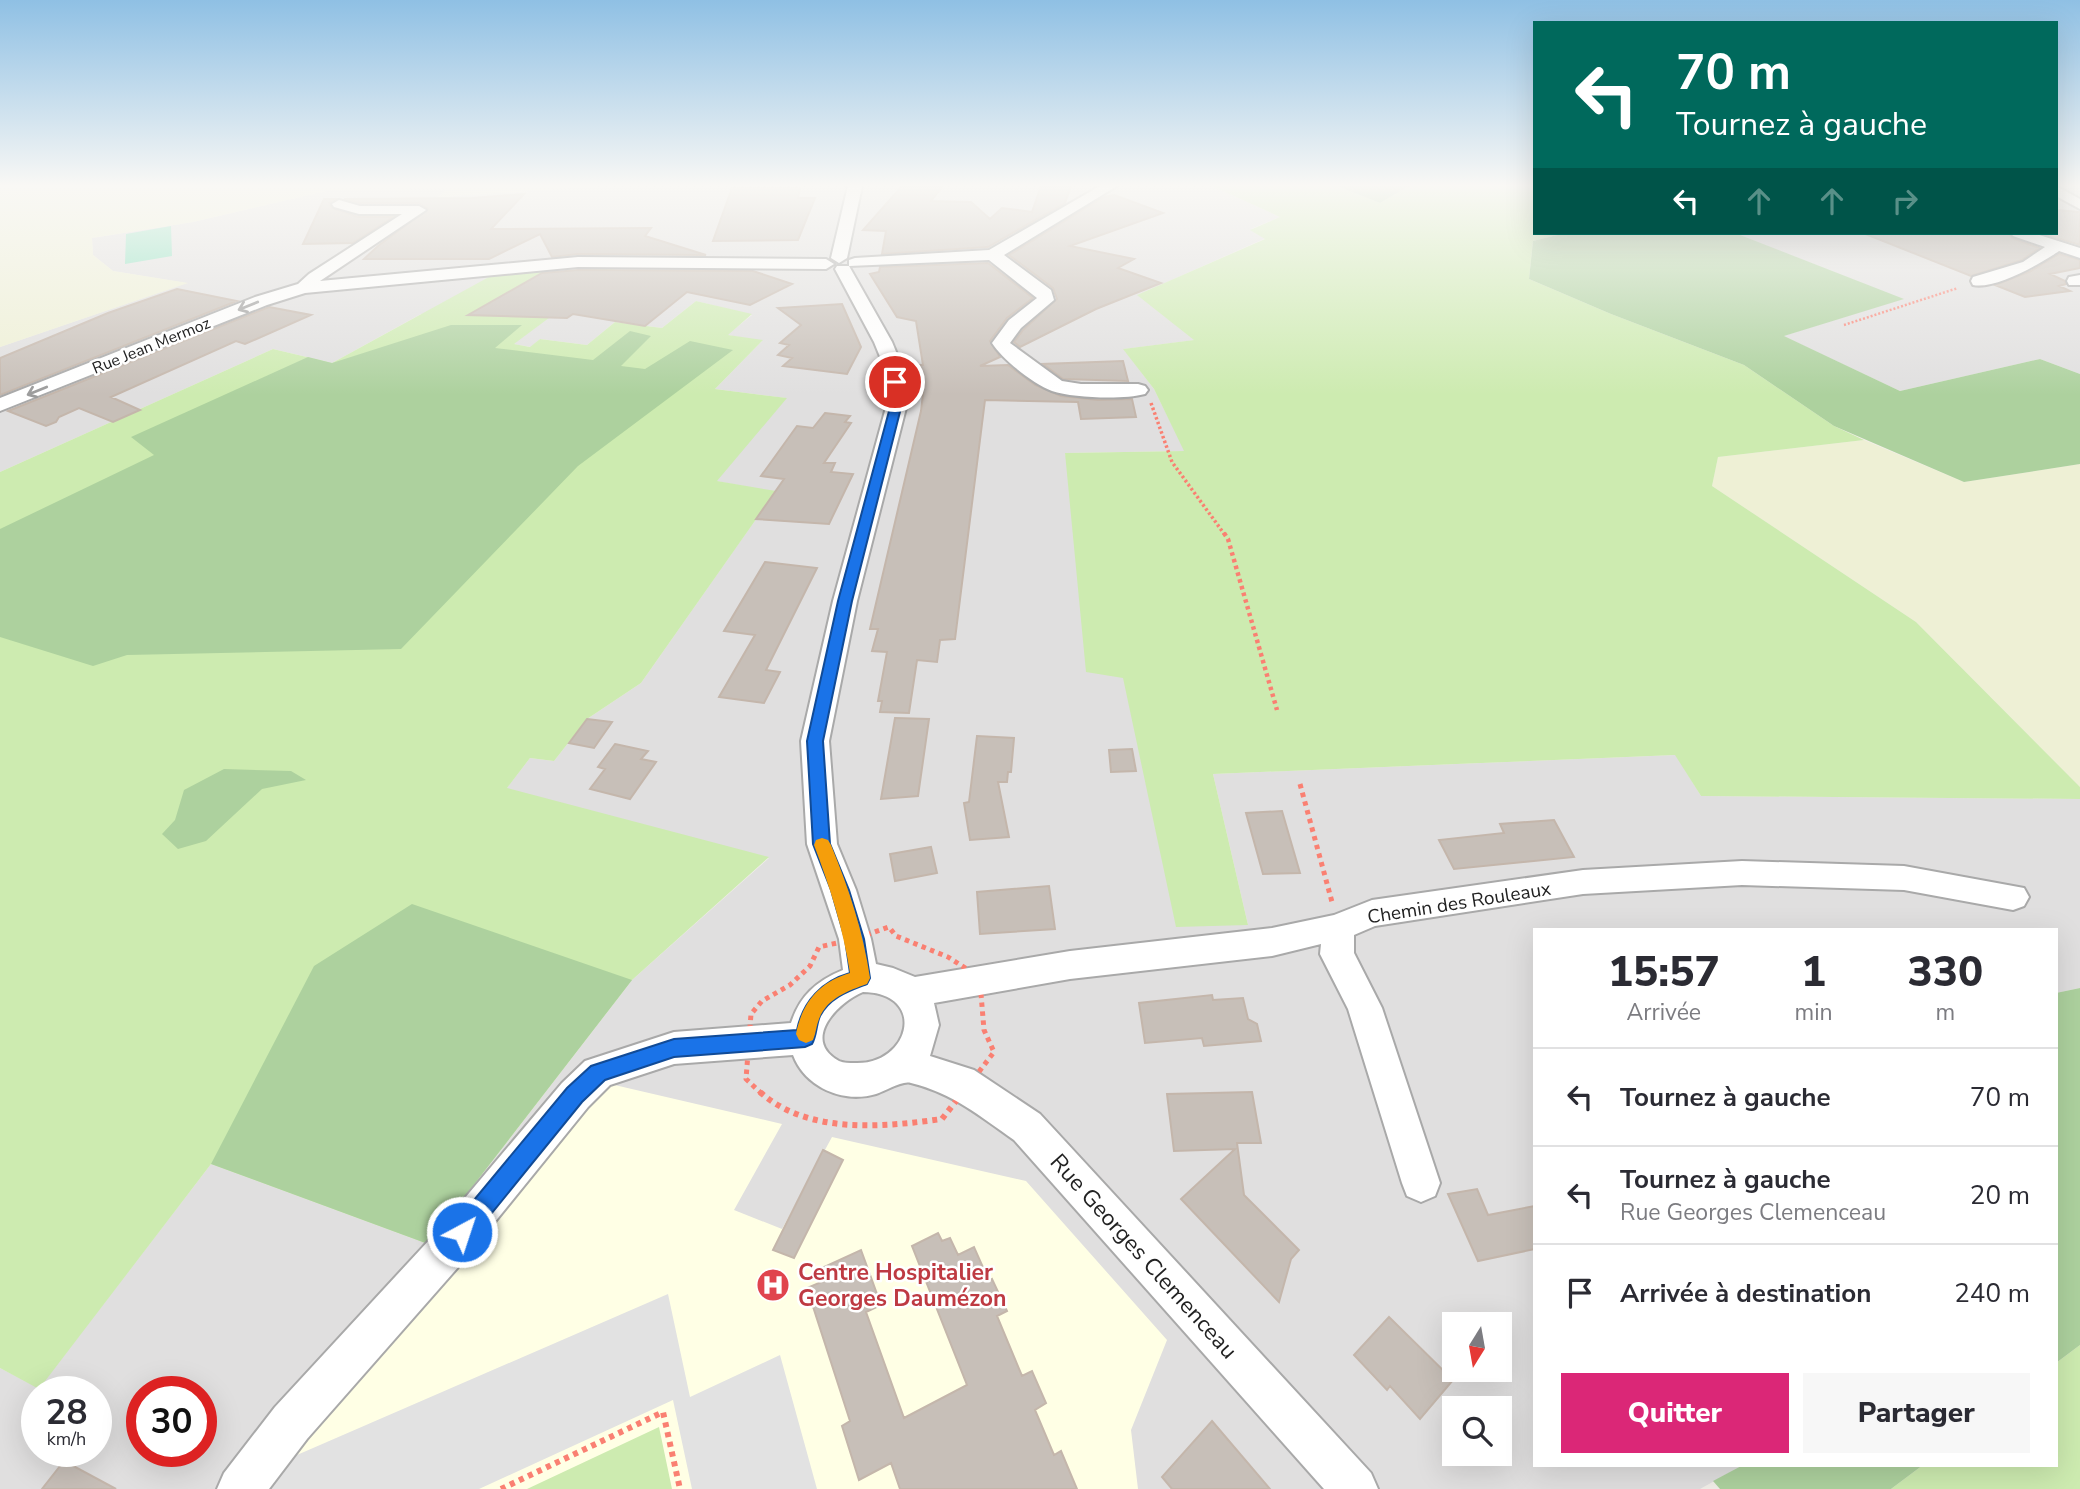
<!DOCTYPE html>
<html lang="fr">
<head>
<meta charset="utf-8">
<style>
  :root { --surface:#fff; --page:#f7f7f7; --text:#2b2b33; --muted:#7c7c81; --line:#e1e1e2; --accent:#db2777 }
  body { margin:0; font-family:"Nunito Sans",sans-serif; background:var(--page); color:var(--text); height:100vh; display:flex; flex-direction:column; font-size:26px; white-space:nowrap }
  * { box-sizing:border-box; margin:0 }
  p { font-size:23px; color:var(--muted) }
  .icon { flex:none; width:38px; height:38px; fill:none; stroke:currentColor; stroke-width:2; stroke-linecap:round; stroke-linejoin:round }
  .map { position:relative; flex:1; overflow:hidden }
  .drawer { position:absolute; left:1533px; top:928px; width:525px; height:539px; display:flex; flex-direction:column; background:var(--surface); border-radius:0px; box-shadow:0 7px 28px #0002 }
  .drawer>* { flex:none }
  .hud { position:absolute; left:1533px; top:21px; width:525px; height:214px; border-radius:0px; box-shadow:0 7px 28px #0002; background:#00695c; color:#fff; overflow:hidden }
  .needle { width:46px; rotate:191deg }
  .buttons { position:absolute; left:1442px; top:1312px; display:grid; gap:14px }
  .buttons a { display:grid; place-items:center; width:70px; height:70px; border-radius:0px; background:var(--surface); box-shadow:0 7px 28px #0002; font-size:35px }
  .speed { position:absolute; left:21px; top:1376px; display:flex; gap:14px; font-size:35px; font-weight:700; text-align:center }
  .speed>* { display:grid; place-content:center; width:91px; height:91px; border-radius:50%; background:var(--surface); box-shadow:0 7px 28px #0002; line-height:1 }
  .speed small { font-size:18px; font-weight:400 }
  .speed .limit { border:10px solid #d22; background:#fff; color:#111 }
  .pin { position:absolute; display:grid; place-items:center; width:60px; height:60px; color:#fff; margin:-30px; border:4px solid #fff; border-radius:50%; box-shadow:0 2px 7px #0007 }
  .me { position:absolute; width:77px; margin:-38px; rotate:40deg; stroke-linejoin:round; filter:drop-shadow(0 0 5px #0008) }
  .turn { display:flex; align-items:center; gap:24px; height:147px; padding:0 28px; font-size:32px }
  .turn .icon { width:91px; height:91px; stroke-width:2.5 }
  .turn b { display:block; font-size:49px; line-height:60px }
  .lanes { display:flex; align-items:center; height:66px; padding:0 28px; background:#0003; justify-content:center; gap:35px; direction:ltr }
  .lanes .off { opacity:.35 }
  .eta { display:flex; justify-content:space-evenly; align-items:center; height:119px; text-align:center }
  .eta b { font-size:42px; font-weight:800; line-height:49px }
  .action { display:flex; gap:14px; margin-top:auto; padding:14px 28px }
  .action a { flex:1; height:80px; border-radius:0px; background:var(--accent); color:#fff; font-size:28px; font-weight:800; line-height:80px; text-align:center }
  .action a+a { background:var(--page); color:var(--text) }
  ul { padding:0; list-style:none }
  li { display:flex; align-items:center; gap:21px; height:98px; padding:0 28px; border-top:2px solid var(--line) }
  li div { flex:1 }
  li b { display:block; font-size:26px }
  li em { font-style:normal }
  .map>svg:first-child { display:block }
</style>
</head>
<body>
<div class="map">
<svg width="2080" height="1489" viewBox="0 0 2080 1489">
  <rect width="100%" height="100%" fill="#f2efe9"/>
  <path fill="#e0dfdf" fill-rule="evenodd" d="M602,186H1212L1280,217L1251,229L1266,238L1138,295L1195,340L1124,349L1154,389L1185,451L1065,453L1123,677L1248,925L1213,774L1676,755L1701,796L2080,799V988L2056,993V929H1535V1465H1743L1700,1489H0V1368L39,1388L211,1164L428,1244L632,980L769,858L506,789L530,758L554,761L587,719L641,683L775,492L716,481L786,398L715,389L762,341L727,335L752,315L696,301L662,328L615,322L587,345L540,339L531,347L513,344L615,268L584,269L515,317L421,314L332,363L273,349L0,472V347L186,283L113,271L93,255L92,238L193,222L330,190L448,189L440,197ZM1454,1325H1500V1370H1454ZM37,1391H96V1451H37ZM142,1391H201V1451H142ZM1454,1409H1500V1454H1454Z
    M2056,186H2080V374L2040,359L1900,391L1783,336L1902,299L1735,233H2056Z"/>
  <path fill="#ffffe5" d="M606,1083L782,1124L734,1210L782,1229L832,1137L1026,1181L1167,1340L1131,1430L1138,1489H252Z"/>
  <path fill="#eef0d5" d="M0,186H602L438,197L447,189L330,190L193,222L92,238L93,255L113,271L188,283L0,347Z
    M1864,440L1964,482L2080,464V787L1916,622L1712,486L1718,457Z"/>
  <path fill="#cdebb0" d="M1212,186H1337L1380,203L1409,186H1535V233H1565L1533,241L1529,279L1611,314L1744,365L1834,426L1864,440L1718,457L1712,486L1916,622L2080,787V799L1701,796L1675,755L1213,774L1248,925L1176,927L1123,678L1086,672L1065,453L1184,451L1154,389L1123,349L1194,340L1137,295L1265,239L1250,230L1280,217Z
    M616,268L514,344L530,347L540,339L587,345L615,322L662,328L696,301L752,314L728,335L763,340L715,389L787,398L717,481L776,491L641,683L587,719L554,761L530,758L507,788L769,857L632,980L428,1244L211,1164L39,1389L0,1368V472L273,349L332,363L498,272L544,271L470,315L516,317L585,269Z
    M2080,1345V1489H1891L1923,1465H2056V1363Z
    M659,1427L672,1489H527Z"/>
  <path fill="#add19e" d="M1337,186H1409L1380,203Z
    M1565,233H1735L1904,299L1784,336L1900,391L2040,359L2080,374V464L1964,482L1834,426L1744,365L1611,314L1529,279L1533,241Z
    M451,325H522L495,348L593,360L630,331L651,336L621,366L645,369L690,341L733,350L578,466L401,649L127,655L93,666L0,637V529L154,455L131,437L308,357L332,363Z
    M224,769L291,771L306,780L262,789L206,841L178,849L162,834L175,820L184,790Z
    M412,904L632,980L428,1244L211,1164L314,966Z
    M2080,988V1345L2056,1363V993Z
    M1743,1465H1923L1891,1489H1720L1713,1481Z"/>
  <path fill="#88e0be" d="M171,226L172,256L125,264L126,234Z"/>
  <path fill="#e2e2e2" d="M668,1294L690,1397L780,1355L817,1489H692L673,1400L479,1489H266L267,1468Z"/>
  <path fill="#c7bfb8" stroke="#c4b6ab" stroke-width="2" d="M902,186H943L931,201L971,202L990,219L1002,208L1032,212L1041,186H1071L1065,203L988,247L882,254L886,231L863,230Z
    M732,188H800L798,198H815L798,240L713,241Z
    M524,194L491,229L651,228L645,236L706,255L578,254L552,257L540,234L489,259H364L378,246L428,209L419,203H360L344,199L472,198Z
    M1114,195L1163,213L1070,246L1134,259L1118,268L1161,283L1096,309L1020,347L1014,342L1023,330L1057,299L1053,288L1009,255L1104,197Z
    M324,199H336L329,203L332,208L358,217H393L353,243L303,244Z
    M2056,210L2080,212V245L2041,233H2056Z
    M1863,233H2008L2012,238L2039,248L2022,260L1971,276Z
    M2059,254L2080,260V268L2050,274L2065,281L2066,284L2059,286L2070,291L2025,297L1995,285L2031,271Z
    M988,263L1033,298L1007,318L990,341L1000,357L980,366L1008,365L1035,385L1061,396L1098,400L1132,399L1136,417L1081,419L1078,402L985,400L955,639L940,640L937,662L917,660L909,713L880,712L882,701H878L887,652L872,651L878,629H870L921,411L923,394L917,365H923L916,321L897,317L870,274L879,272L880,267Z
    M578,270L753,271L792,284L750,305L687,292L645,326L573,314L567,318L468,315L542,273Z
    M177,289L237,301L0,395V358L108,313Z
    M842,304L861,347L847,374L783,366L792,358L778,355L789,345L780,343L801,325L778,308Z
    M269,307L311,315L245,344L236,341L111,397L140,410L113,422L79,408L59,417L56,422L46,426L8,411Z
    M1123,361L1128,381L1063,379L1043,364Z
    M825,413L850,416L845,422L851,423L824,463H835L831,472L853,474L829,524L756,519L784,479L761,476L797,426L813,428Z
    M765,562L817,568L766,670L780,672L764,703L719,697L755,635L724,631Z
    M895,718L929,719L918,796L881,799Z
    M587,719L612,722L594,748L569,743Z
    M977,736L1014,738L1011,772H1008L1007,782H998L1009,837L970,840L964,803L969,802Z
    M615,744L648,751L641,759L656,762L630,799L590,789L605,769L598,767Z
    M1132,749L1136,771L1111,772L1109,750Z
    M1282,811L1300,873L1263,874L1246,813Z
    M1554,820L1574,857L1454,869L1439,840L1504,833L1500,824Z
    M931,847L937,873L895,881L890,854Z
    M1049,886L1055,929L980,934L977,892Z
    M1212,995L1213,1000L1243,998L1248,1019L1257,1024L1261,1041L1204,1046L1202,1038L1145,1043L1139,1003Z
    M1252,1092L1261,1143H1237L1244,1195L1299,1250L1291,1259L1279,1302L1181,1199L1235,1149L1174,1151L1167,1094Z
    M823,1150L843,1160L794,1258L773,1250Z
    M1477,1189L1488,1215L1535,1206V1249L1478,1261L1448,1194Z
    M938,1233L942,1241L950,1238L958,1255L974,1247L989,1281L992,1279L1007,1311L997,1316L1022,1376L1032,1371L1046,1403L1035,1410L1054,1455L1061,1451L1077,1489H900L891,1463L859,1480L842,1426L850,1421L807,1288L838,1275L822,1268L861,1250L881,1305L866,1312L904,1418L967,1385L912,1246Z
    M1389,1317L1453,1380L1420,1419L1390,1386L1387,1390L1354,1355Z
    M1212,1421L1270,1489H1172L1162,1477Z
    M64,1461L116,1489H42Z"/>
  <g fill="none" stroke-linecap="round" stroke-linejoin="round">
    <defs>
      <path id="minor" d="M848,186H862L847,258L839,263L831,258Z
        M1100,186H1117L1004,255L1051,290L1054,300L1021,328L1010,343L1062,381L1081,384H1138L1145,386L1148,390L1145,394C1123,400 1073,398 1052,391C1033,384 1002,359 992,343L1009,320L1037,298L989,260L849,266L892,342L901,364L908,400L857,601L829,741L837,844L856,890L871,939L876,964L893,968L915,977L1070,951L1272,928L1334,915L1372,900L1583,870L1742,861L1904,866L2024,888L2029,897L2024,906L2013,910L1904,890L1742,885L1583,894L1375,926L1354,935V953L1382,1008L1440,1183L1435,1196L1421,1202L1407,1196L1402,1183L1348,1009L1320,954L1321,944L1272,956L1070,979L934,1003L939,1025L930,1056L974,1070L1040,1114L1371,1473L1378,1489H1324L1014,1140C980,1116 952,1093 911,1083C902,1080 886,1091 876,1094C843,1104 805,1087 793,1055L674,1064L610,1085L588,1107L460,1265L307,1439L269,1489H217L224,1473L275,1407L432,1237L562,1083L585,1061L674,1032L791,1023C800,996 816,981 843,970L839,939L807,844L801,741L833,601L888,400L883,364L874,342L835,269L837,266H849V260L855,258L989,250ZM863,992C928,993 910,1065 855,1063C849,1063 844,1063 839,1061C801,1040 837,1003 863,992Z
        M2056,186L2080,199V209L2056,196Z
        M339,200L360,206H419L426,210L320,281L578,257L826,259L834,264L826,269L578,267L305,293L267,305L0,411V398L255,297L298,284L309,274L402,214H359L334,207L332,204Z
        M2011,233H2033L2080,248V258L2059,251C2042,263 1994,290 1973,285L1971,281L1973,277L2023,262L2045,247L2013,236Z
        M2080,275V285H2069L2067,281L2069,277Z"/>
    </defs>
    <use href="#minor" stroke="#a9a9a9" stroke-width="4"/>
    <path stroke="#fa8072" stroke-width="2.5" stroke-dasharray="2 2" stroke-linecap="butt" d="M1844,325L1958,288"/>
    <path stroke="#fa8072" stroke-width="3.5" stroke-dasharray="2.5 2.5" stroke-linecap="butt" d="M1151,403L1172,462L1225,535"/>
    <path stroke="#fa8072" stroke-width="4.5" stroke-dasharray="3.5 3.5" stroke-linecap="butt" d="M1224,533L1228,539L1277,710"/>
    <path stroke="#fa8072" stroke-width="5" stroke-dasharray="4.5 4.5" stroke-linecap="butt" d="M1300,784L1332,902
      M762,1094L746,1079L751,1014L762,1001L790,985L810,966L819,947L855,939L889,927L896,936L948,957L973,973L980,982L984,1030L994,1052L962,1094"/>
    <path stroke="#fa8072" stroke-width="6" stroke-dasharray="5 5" stroke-linecap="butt" d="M760,1092C808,1135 883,1127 942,1119L963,1092
      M501,1489L663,1412L680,1489"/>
    <use href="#minor" fill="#fff" fill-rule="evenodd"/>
  </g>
  <defs><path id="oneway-shaft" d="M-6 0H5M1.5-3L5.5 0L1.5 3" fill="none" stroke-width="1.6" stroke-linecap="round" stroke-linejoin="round" transform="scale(1.75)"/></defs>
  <g stroke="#9c9c9c">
    <use href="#oneway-shaft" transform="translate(248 306) rotate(158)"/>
    <use href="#oneway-shaft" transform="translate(37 391) rotate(158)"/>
  </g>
  <linearGradient id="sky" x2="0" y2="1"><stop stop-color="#8fc0e4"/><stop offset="0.47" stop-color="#f9f8f5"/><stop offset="1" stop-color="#f9f8f5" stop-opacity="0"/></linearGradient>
  <rect width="2080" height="395" fill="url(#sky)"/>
  <path fill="#1a73e8" stroke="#114b97" stroke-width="2" d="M895,379L900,382L903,400L852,601L823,741L830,844L849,890L864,939L870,978L867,984C849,991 830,997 820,1016C816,1025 817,1035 812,1044L805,1047L674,1057L605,1080L582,1102L470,1240L462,1243L454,1240L450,1232L454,1224L567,1088L591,1066L674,1039L797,1030C803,1001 822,981 850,973L845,939L831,890L813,844L807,741L838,601L892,400L889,382Z"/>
  <path fill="#f59e0b" d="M822,838L828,840L831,845C849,889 863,931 870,978L867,984C848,991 827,998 819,1019C816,1026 816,1033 813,1040L806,1043L799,1040L796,1034C802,1003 819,982 850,973C843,928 830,887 814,845L816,840Z"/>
  <defs>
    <symbol id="hospital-disc" viewBox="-11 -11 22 22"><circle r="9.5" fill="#e0444e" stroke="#fff"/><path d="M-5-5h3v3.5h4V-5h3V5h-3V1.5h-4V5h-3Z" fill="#fff"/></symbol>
  </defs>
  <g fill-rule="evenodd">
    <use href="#hospital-disc" x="754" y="1266" width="38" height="38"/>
  </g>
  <g text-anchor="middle" stroke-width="5" stroke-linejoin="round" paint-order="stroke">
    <g font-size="16" fill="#222" stroke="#fff">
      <text transform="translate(151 345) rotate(-22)" y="6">Rue Jean Mermoz</text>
    </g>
    <g font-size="19" fill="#222" stroke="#fff">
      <text transform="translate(1459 902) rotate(-9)" y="7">Chemin des Rouleaux</text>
    </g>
    <g font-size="23" fill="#222" stroke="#fff">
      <text transform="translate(1144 1256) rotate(48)" y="8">Rue Georges Clemenceau</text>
    </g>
    <g font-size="23" font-weight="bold" fill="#be3a42" stroke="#fff" text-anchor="start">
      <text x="798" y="1280">Centre Hospitalier<tspan x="798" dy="26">Georges Daumézon</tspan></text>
    </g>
  </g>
</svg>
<div class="buttons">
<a><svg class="needle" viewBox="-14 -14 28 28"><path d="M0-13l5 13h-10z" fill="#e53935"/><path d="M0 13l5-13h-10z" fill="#7c7c81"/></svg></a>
<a><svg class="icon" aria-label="search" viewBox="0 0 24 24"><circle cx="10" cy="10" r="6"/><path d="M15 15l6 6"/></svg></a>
</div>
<div class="speed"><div>28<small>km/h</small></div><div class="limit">30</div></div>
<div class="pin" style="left:895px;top:382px;background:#d93025"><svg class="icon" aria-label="arrive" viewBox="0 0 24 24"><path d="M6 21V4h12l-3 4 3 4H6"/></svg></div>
<svg class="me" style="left:462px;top:1232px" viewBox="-20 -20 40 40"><circle r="17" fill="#1a73e8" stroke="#fff" stroke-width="3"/><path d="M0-11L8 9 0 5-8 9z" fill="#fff"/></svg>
<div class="hud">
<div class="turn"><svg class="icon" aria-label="left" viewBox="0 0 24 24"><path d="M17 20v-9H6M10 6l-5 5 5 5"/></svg><div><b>70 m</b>Tournez à gauche</div></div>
<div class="lanes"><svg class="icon" aria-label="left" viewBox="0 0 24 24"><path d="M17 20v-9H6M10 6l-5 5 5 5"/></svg><svg class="icon off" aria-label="ahead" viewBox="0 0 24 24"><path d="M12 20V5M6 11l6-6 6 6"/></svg><svg class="icon off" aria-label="ahead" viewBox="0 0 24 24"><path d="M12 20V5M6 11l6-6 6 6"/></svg><svg class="icon off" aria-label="right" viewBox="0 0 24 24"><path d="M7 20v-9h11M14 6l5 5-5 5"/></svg></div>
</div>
<section class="drawer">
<div class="eta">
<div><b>15:57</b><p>Arrivée</p></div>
<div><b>1</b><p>min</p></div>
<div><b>330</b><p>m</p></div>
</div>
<ul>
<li><svg class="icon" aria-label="left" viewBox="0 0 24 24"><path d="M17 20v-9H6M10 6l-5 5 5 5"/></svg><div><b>Tournez à gauche</b></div><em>70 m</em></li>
<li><svg class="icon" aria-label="left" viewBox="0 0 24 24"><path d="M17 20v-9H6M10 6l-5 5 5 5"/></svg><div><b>Tournez à gauche</b><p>Rue Georges Clemenceau</p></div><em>20 m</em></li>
<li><svg class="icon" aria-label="arrive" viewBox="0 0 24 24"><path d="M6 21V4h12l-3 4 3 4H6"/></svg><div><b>Arrivée à destination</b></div><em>240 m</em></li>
</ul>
<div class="action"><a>Quitter</a><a>Partager</a></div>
</section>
</div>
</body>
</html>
